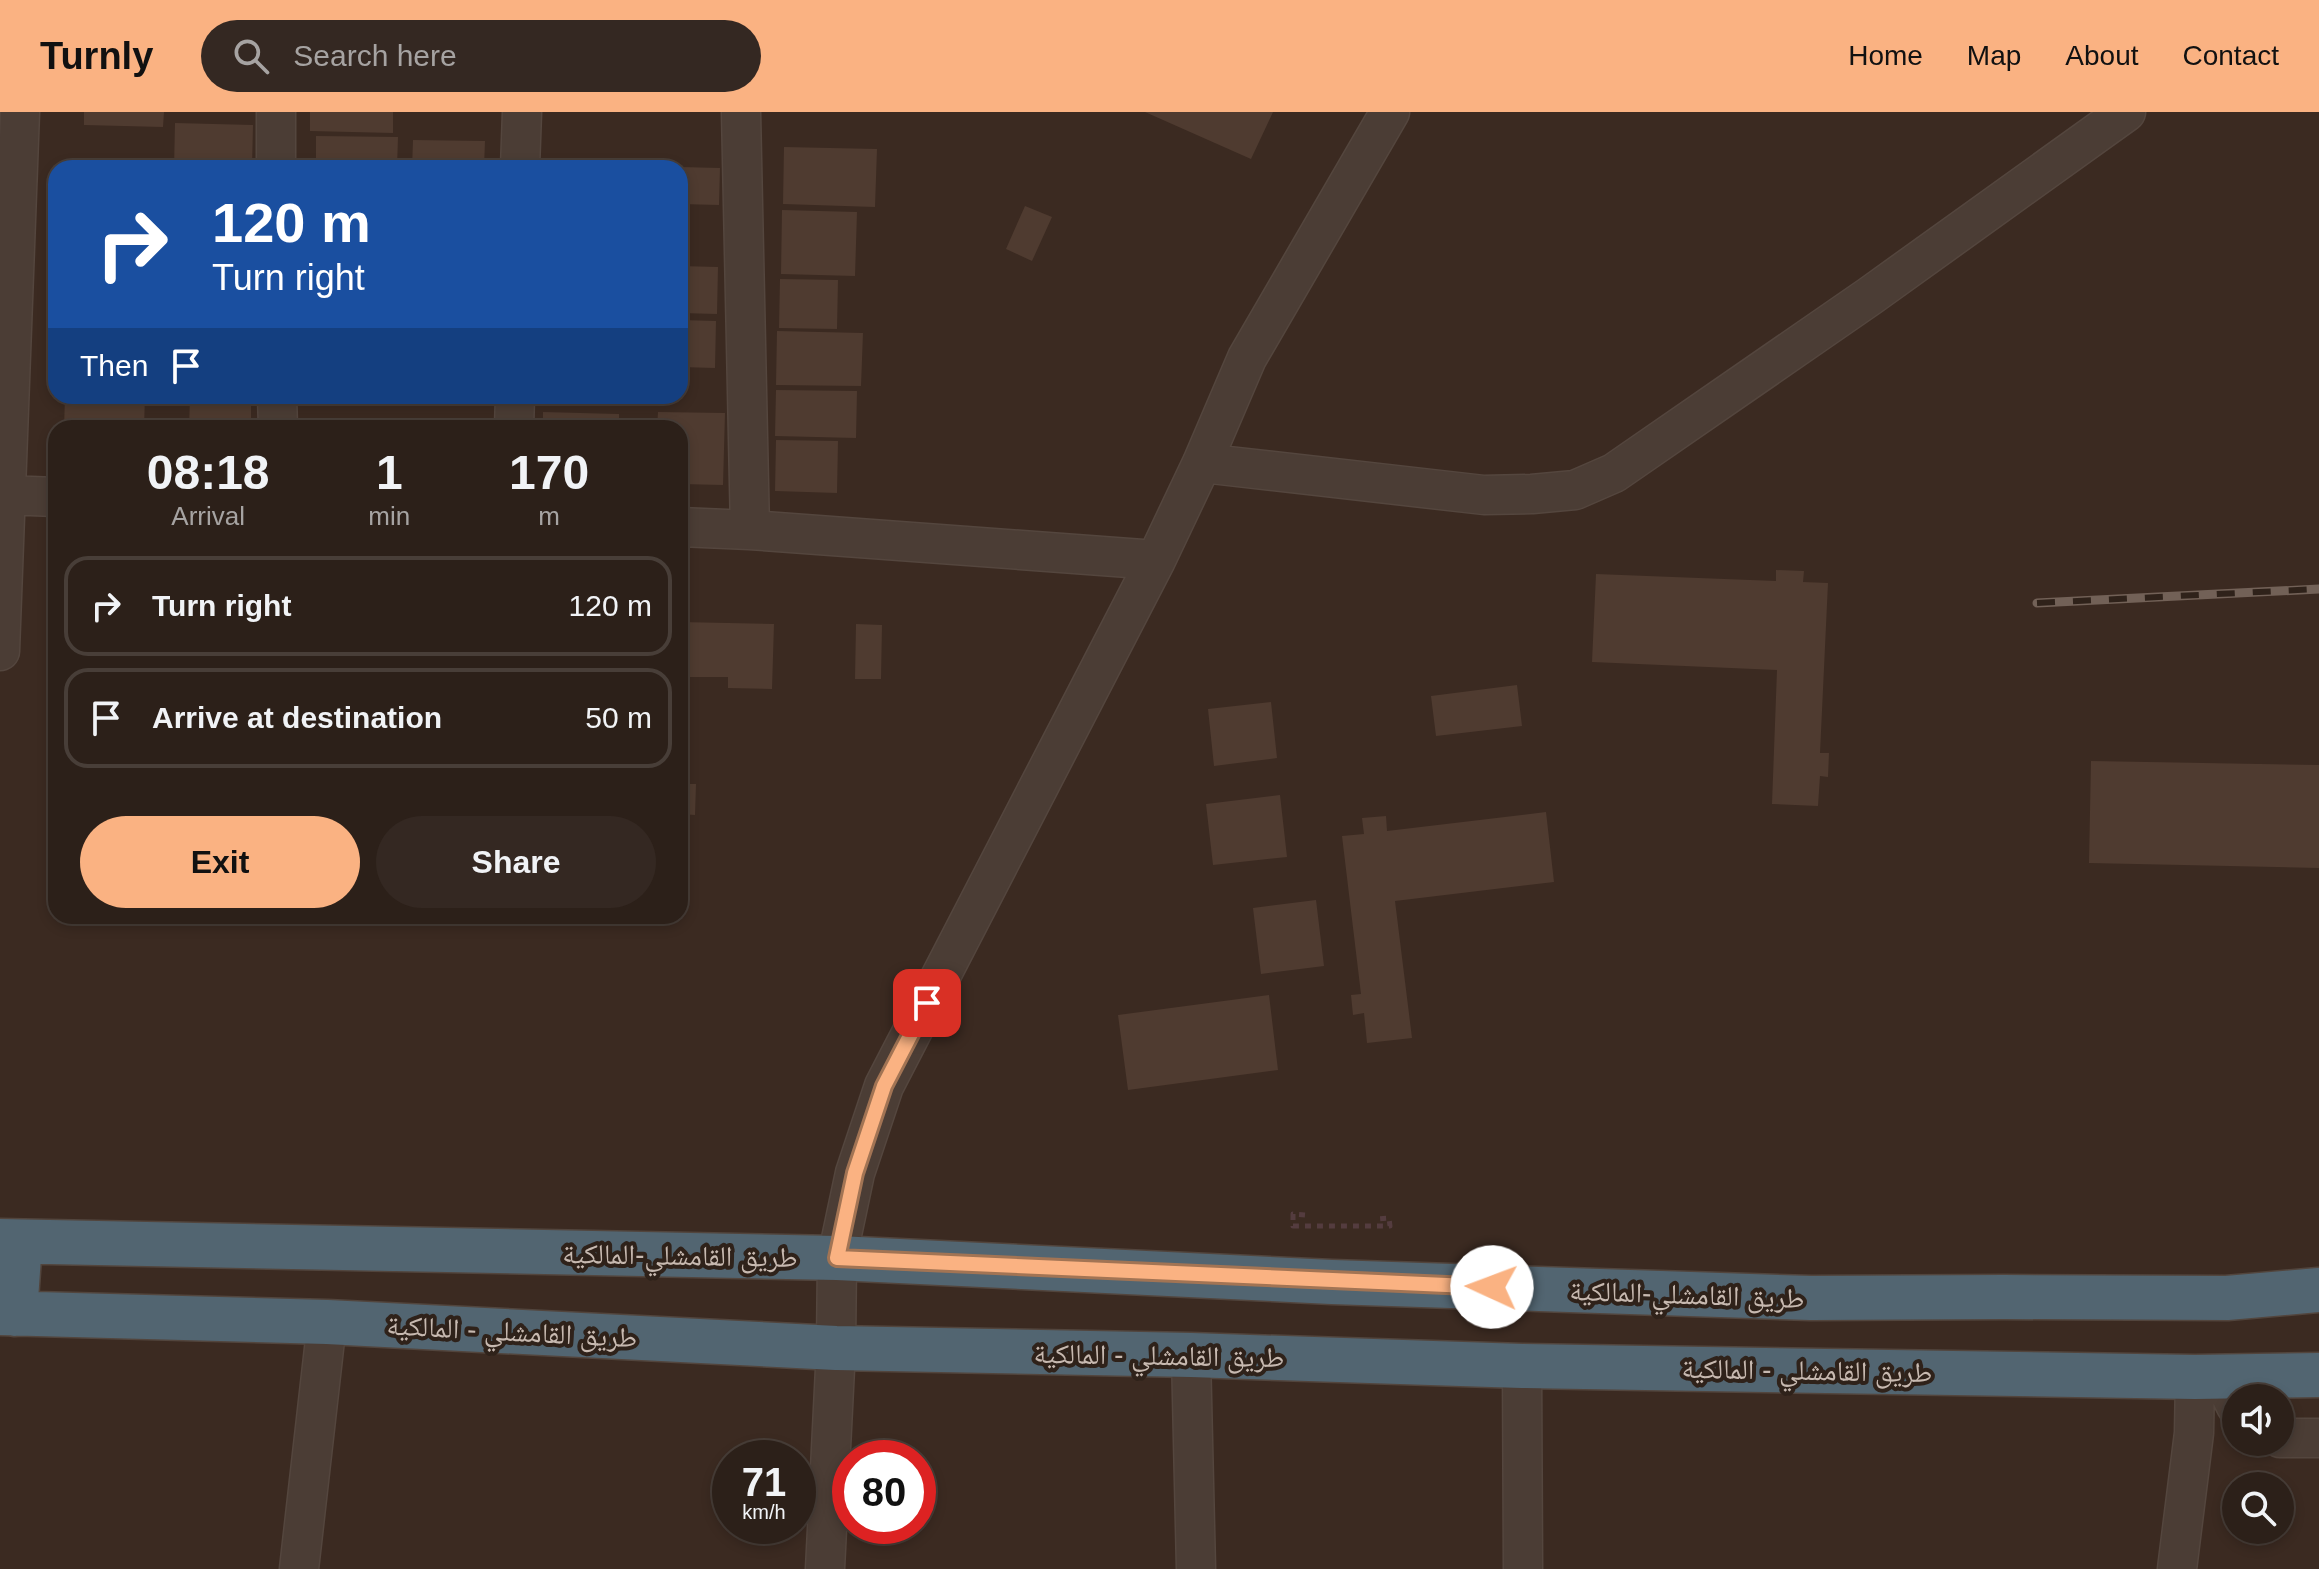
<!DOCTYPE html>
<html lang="en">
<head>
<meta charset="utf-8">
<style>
  :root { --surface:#2c2019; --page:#342822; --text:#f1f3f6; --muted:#a6a3a2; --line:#483e38; --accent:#fab282 }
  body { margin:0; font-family:Helvetica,"Noto Naskh Arabic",sans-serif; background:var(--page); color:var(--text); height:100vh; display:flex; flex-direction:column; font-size:30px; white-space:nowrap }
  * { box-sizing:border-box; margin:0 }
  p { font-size:26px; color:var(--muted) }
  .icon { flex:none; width:44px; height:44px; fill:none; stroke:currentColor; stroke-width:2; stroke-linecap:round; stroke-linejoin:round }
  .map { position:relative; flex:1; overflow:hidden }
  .panel { position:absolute; left:48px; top:308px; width:640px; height:504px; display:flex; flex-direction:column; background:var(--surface); border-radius:24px; box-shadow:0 4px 12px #0003,0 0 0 2px var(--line) }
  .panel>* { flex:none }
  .banner { position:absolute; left:48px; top:48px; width:640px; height:244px; border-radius:24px; box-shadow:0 4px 12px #0003,0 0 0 2px var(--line); background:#1a4fa0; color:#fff; overflow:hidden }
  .buttons { position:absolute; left:2222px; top:1272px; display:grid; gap:16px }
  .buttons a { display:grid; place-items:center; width:72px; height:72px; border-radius:50%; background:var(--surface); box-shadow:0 4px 12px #0003,0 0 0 2px var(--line); font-size:40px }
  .speed { position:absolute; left:712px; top:1328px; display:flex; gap:16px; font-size:40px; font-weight:700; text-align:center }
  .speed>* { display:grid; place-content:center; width:104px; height:104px; border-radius:50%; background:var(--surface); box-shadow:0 4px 12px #0003,0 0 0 2px var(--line); line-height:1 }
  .speed small { font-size:20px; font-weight:400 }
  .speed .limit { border:12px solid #d22; background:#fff; color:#111 }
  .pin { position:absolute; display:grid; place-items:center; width:68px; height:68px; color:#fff; margin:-34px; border-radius:16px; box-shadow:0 4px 12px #0006 }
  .me { position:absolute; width:88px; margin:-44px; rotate:272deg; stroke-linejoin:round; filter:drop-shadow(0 0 6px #0008) }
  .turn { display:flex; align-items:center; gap:28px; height:168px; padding:0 32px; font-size:36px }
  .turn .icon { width:104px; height:104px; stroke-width:2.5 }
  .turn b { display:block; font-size:56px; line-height:68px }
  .then { display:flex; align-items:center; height:76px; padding:0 32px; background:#0003; gap:16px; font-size:30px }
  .eta { display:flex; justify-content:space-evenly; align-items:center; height:136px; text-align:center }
  .eta b { font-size:48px; font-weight:700; line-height:56px }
  .cta { display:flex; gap:16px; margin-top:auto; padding:16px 32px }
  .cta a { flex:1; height:92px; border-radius:48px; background:var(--accent); color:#111; font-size:32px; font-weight:700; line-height:92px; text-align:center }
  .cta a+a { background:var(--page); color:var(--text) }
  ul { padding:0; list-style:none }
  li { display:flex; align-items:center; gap:24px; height:100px; margin:0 16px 12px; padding:0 16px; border:4px solid var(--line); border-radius:24px }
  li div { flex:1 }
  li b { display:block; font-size:30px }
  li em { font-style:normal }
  header { display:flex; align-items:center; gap:48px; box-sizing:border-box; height:112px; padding:0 40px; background:var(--accent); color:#111 }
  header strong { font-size:38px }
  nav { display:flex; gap:44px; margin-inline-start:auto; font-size:28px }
  .search { width:560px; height:72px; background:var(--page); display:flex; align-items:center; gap:20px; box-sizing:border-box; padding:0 28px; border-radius:44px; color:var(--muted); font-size:30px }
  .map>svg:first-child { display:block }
</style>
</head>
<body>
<header>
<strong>Turnly</strong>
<div class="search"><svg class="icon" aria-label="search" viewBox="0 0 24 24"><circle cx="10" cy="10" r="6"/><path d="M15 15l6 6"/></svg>Search here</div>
<nav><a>Home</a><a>Map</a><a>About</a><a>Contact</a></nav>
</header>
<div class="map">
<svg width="2319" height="1457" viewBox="0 0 2319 1457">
  <rect width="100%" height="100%" fill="#3b2a21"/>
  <path fill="#4f3b30" d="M84,0H164L163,15L84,13Z
    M310,0H393V21L310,19Z
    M1145,0H1273L1251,47Z
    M175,11L253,13L252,56H174Z
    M316,24L398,25L397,56H316Z
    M413,28L485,29L484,56H412Z
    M784,35L877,37L875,95L783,92Z
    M546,51L595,52V56H546Z
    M680,55L720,56L719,93L680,92Z
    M1025,94L1052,105L1032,149L1006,137Z
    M782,98L857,100L855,164L781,162Z
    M680,154L718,155L717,202L680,201Z
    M780,167L838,168L837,217L779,216Z
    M680,208L716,209L715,256L680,255Z
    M777,219L863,221L861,274L776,273Z
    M776,278L857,279L856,326L775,324Z
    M65,284H145L144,316H64Z
    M190,284H251V316H189Z
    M543,300L619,302V316H543Z
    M658,300L725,301L723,373L680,372V316H657Z
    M299,306L393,309V316H298Z
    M776,328L838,329L837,381L775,379Z
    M1776,458L1804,459L1803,470L1828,471L1820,641H1829L1828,665L1820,664L1818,694L1772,692L1777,558L1592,550L1596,462L1776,469Z
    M680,510L774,512L772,577L728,576V565H689L686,672H696L695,703L680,702Z
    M856,512L882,513L881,567H855Z
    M1517,573L1522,614L1436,624L1431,584Z
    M1271,590L1277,646L1214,654L1208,597Z
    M2091,649L2319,653V756L2089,751Z
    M1280,683L1287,745L1213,753L1206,692Z
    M1546,700L1554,770L1395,789L1412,926L1367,931L1364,901L1353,903L1351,883L1361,882L1342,724L1364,722L1362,706L1386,704L1387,719Z
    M1316,788L1324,854L1261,862L1253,796Z
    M1269,883L1278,958L1128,978L1118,903Z"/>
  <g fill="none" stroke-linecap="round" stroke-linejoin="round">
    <defs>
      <path id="minor" d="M276,0V56
        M741,0L750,418
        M520,56L522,0
        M277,284L278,316
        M514,316L515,284
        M1202,351L1484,383L1532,382L1575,378L1614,361L1870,184L2126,0
        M6,383L56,385
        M680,415L750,418L1156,448
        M0,539L20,0
        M1191,1243L1196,1457
        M1522,1254L1523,1457
        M2227,1264L2231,1284L2236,1294
        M2280,1326H2319
        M299,1457L327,1210
        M825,1457L836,1236L837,1146L855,1061L884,974L1156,448L1202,351L1247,246L1390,0
        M2177,1457L2194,1321L2195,1265"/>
      <path id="highway" d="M0,1129L837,1146L1332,1170L1811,1186L2004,1185L2227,1186L2319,1178
        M0,1201L327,1210L836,1236L1191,1243L1522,1254L2195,1265L2319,1263
        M15,1202L20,1130"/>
    </defs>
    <use href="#minor" stroke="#54463e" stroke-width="41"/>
    <use href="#highway" stroke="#52453d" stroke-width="47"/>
    <path stroke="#543c3f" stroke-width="5" stroke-dasharray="6 6" stroke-linecap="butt" d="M1305,1103L1293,1102V1114H1390L1389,1106L1376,1107"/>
    <use href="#minor" stroke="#4b3d35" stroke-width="38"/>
    <use href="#highway" stroke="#526571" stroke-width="44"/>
    <defs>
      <path id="rail" d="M2037,491L2319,477"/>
    </defs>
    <use href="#rail" stroke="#726157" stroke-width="9"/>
    <use href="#rail" stroke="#2f221a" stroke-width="6" stroke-dasharray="18" stroke-linecap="butt"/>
  </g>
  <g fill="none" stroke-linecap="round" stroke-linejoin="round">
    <defs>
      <path id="route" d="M927,891L884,974L855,1061L837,1146L1492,1175"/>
    </defs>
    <use href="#route" stroke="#a27454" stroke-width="20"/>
    <use href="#route" stroke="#fab282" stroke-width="14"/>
  </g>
  <g text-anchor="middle" stroke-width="8" stroke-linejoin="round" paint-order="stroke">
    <g font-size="28" fill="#c7b9b0" stroke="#2f221a">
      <text transform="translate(680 1143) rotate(1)" y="10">طريق القامشلي-المالكية</text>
      <text transform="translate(1687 1182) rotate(2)" y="10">طريق القامشلي-المالكية</text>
      <text transform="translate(512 1219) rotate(3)" y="10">طريق القامشلي - المالكية</text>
      <text transform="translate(1159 1243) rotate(1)" y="10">طريق القامشلي - المالكية</text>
      <text transform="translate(1807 1258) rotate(1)" y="10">طريق القامشلي - المالكية</text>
    </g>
  </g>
</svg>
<div class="buttons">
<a><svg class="icon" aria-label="sound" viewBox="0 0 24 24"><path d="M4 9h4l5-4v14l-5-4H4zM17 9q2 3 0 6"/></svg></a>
<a><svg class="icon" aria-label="search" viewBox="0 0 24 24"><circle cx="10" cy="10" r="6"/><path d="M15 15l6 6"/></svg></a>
</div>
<div class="speed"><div>71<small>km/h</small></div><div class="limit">80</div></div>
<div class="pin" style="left:927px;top:891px;background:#d93025"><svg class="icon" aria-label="arrive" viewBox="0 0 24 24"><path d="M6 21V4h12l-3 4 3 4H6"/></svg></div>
<svg class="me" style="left:1492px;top:1175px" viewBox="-20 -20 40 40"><circle r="19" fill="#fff"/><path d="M0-13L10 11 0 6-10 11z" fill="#fab282"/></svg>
<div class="banner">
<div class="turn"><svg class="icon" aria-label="right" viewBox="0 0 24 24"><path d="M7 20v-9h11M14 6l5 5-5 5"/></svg><div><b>120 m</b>Turn right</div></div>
<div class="then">Then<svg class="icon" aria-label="arrive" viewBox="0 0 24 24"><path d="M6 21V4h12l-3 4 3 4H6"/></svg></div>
</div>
<section class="panel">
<div class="eta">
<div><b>08:18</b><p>Arrival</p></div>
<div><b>1</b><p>min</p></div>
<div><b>170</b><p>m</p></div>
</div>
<ul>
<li><svg class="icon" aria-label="right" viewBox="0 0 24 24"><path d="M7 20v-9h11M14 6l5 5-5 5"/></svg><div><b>Turn right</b></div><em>120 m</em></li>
<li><svg class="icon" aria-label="arrive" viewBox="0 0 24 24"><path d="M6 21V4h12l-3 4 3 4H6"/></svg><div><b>Arrive at destination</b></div><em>50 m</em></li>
</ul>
<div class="cta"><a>Exit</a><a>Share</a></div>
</section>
</div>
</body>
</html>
